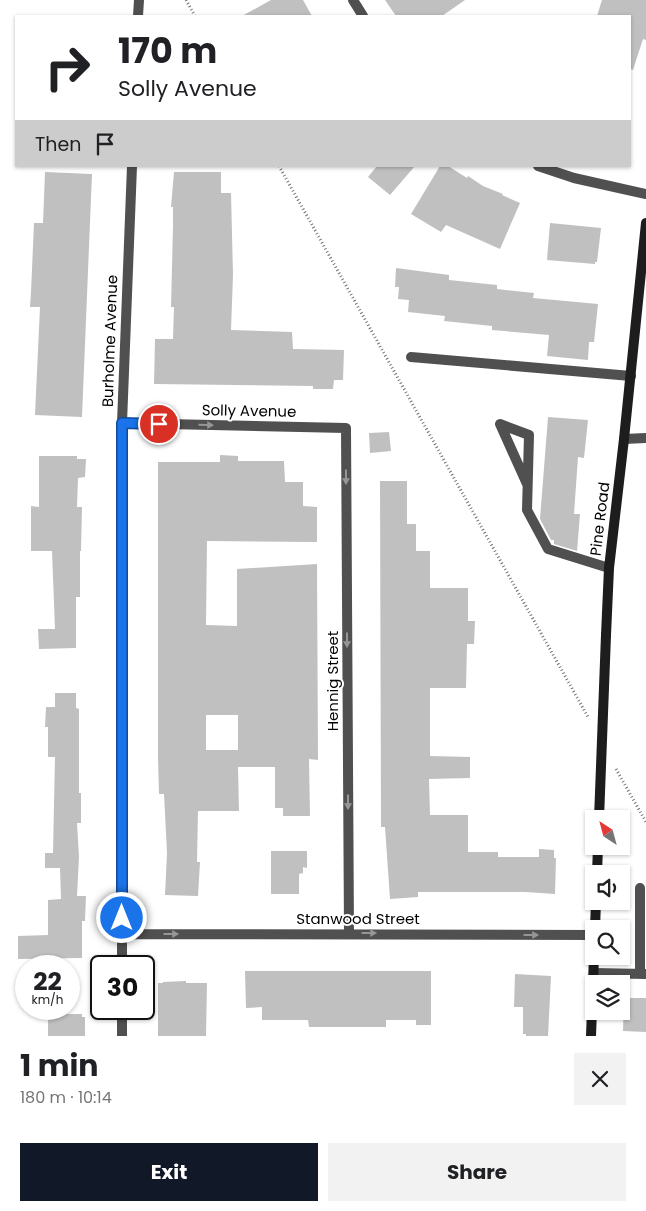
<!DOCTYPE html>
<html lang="en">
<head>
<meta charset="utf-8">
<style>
  :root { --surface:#fff; --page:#f2f2f2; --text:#202124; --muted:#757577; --accent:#111827 }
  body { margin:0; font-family:Poppins,sans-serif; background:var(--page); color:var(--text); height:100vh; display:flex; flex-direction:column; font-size:19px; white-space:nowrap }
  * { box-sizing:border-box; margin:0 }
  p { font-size:16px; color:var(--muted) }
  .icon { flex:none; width:28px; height:28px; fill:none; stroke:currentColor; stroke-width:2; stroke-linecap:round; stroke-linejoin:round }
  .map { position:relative; height:1036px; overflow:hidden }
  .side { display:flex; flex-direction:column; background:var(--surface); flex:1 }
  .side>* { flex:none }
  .hud { position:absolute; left:15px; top:15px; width:616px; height:152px; border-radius:0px; box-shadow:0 1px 4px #0004; background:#fff; color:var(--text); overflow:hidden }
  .needle { width:32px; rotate:324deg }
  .controls { position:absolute; left:585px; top:810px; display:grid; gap:10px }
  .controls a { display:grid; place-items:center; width:45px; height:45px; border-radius:0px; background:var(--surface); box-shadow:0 1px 4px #0004; font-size:25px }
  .speed { position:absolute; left:15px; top:955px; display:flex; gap:10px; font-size:25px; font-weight:700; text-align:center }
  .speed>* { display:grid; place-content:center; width:65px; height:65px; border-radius:50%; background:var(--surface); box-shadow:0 1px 4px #0004; line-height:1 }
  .speed small { font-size:12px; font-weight:400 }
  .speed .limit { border:2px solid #111; border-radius:8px; background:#fff; color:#111 }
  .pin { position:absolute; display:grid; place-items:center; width:42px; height:42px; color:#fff; margin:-21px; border:2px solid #fff; border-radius:50%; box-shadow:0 1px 5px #0007 }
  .me { position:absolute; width:55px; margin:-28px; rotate:0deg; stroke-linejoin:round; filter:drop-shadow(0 0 4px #0008) }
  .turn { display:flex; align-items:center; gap:18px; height:105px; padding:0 20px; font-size:22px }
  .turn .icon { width:65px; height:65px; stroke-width:2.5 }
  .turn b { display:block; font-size:35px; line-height:42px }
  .then { display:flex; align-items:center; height:48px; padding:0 20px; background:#0003; gap:10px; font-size:19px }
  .round { display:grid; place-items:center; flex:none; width:52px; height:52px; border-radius:0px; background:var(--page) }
  .headline { display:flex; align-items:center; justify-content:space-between; height:85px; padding:0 20px }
  h1 { font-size:30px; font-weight:700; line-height:38px }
  .primary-button { display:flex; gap:10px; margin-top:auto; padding:10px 20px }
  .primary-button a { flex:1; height:58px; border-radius:0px; background:var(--accent); color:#fff; font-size:20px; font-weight:700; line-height:58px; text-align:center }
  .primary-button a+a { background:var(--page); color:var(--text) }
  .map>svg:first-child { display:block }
</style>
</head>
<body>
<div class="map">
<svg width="646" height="1036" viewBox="0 0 646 1036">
  <rect width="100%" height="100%" fill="#fff"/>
  <path fill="#c0c0c0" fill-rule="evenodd" d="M271,0H303L312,16H242Z
    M385,0H465L442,16H396Z
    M602,0H646V40L643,39L633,70L630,69V16H597Z
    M377,166H415L390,195L368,177Z
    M440,166H448L467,178L468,176L483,186L503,194L502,195L520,203L500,249L446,225L441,232L411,214Z
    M45,172L92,174L82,417L35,415L40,307H30L31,292L34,223H43Z
    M174,172H221V193H231L233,275L231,330L292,332L293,349L344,350L343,380H334L333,389H313V386L154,384L155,339H173L174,307H171L173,226V207H171Z
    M550,223L601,228L597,262H595V264L547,260Z
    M396,268L449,275V280L497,285V289L534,293L533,298L598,304L594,342H589L588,360L547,356L549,335L492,330V326L444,321L445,316L408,312L409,300L398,299L399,287H395Z
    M548,417L588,420L584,458L578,457L574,514H580L577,551L554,544V540H551L540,519Z
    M389,432L391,451L370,453L369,433Z
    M220,455L238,456V461H284L285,482H303V506L317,507V542L207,541L206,625L237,626V569L317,564L318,760L309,759L310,816H283V808H275V767H238L239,811H198L197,862H200L198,896L165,895L167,853L164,794H159L158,758V462H220ZM206,715H238V750H206Z
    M39,456H77V459H86L85,477L78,478L77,507H82L81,551H80V597H76V648L39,649L38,629H55L52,551H31V506L39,507Z
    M380,481H407V524H416V551H430V588H468V621H475L474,644H467L466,688H430V756L470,757V778L429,779L430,815H468V852H498V857H539V849L554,850V858H556L555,894L525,892H418V897L390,899L385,827H381Z
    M55,693H76V708L79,709V793H81V823H77L79,857L77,896H86L85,921H82V958L18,959V936L48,935V900L61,899L60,868H45V853H53L55,757H48V727H45L46,707H55Z
    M271,851H307V868L303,867V873L299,874V894H271Z
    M245,971H431V1025H416V1020H386V1027H309L308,1020H262V1007L246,1008Z
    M515,974L551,976L548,1036H526V1034H523V1007H514Z
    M186,981V983H207L206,1036H158V983H163V982Z
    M624,998H646V1032L623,1031Z
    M48,1014H82V1017H85V1036H48Z"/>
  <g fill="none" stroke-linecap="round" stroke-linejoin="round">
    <path stroke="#727272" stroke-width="3" stroke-dasharray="1 2.5" stroke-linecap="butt" d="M186,0L195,16
      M279,166L588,717
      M616,769L646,822"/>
    <path stroke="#505050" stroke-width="10" d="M411,357L631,376
      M527,484L500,424L529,435L527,510L548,549L609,568
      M640,888V974
      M594,973L645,974"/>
    <path stroke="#505050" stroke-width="10" d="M353,0L363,16
      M138,16L139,0
      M538,166L574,178L646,194
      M122,423L346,428L349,933
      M624,439L646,438
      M122,934L594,935
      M122,966V423L132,166
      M122,1009V1036"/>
    <path stroke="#1d1d1d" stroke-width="10" d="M606,635L609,568L624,439L646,223
      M597,874L598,846
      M595,929L596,901
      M591,1036L594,956"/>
    <path stroke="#1d1d1d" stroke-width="10" d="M599,819L606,635"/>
  </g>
  <defs><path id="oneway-solid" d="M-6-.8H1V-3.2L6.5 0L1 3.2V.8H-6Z" transform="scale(1.25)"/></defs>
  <g fill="#969696">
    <use href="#oneway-solid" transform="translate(206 425) rotate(1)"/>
    <use href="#oneway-solid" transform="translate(346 477) rotate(90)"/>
    <use href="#oneway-solid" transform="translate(347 640) rotate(90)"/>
    <use href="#oneway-solid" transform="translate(348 802) rotate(90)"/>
    <use href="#oneway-solid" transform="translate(369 933)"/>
    <use href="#oneway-solid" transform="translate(171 934)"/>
    <use href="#oneway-solid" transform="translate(531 935)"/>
  </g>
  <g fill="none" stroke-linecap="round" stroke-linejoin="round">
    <defs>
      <path id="route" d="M122,918V423L159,424"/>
    </defs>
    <use href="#route" stroke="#114b97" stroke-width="12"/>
    <use href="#route" stroke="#1a73e8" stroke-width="9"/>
  </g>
  <g text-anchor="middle" stroke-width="4" stroke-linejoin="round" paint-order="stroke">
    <g font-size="15" fill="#000" stroke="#fff">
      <text transform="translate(110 341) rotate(-88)" y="5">Burholme Avenue</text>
      <text transform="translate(249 411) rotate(1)" y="5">Solly Avenue</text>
      <text transform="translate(600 519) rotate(-83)" y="5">Pine Road</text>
      <text transform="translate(333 681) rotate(-90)" y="5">Hennig Street</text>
      <text x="358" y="924">Stanwood Street</text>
    </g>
  </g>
</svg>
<div class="controls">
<a><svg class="needle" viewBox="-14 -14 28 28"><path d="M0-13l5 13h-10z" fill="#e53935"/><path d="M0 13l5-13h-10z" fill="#757577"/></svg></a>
<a><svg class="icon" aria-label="sound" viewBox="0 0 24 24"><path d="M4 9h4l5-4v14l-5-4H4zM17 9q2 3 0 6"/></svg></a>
<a><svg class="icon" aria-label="search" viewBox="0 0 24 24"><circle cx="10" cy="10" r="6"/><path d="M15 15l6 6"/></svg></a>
<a><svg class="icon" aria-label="layers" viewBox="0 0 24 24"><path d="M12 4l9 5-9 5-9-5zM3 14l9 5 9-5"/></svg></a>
</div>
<div class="speed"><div>22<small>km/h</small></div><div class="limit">30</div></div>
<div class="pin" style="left:159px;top:424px;background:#d93025"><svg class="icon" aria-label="arrive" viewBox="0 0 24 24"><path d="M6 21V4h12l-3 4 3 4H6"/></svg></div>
<svg class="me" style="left:122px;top:918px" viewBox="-20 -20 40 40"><circle r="17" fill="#1a73e8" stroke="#fff" stroke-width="3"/><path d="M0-11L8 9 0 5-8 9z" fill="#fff"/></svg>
<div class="hud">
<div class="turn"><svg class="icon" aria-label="right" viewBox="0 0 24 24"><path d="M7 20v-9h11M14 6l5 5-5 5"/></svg><div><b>170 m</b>Solly Avenue</div></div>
<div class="then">Then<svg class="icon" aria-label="arrive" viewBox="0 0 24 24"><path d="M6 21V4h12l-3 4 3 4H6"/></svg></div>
</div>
</div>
<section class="side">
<div class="headline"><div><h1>1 min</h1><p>180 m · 10:14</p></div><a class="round"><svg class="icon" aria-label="close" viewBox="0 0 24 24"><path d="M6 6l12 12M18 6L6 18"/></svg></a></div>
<div class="primary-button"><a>Exit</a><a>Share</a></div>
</section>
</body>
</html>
